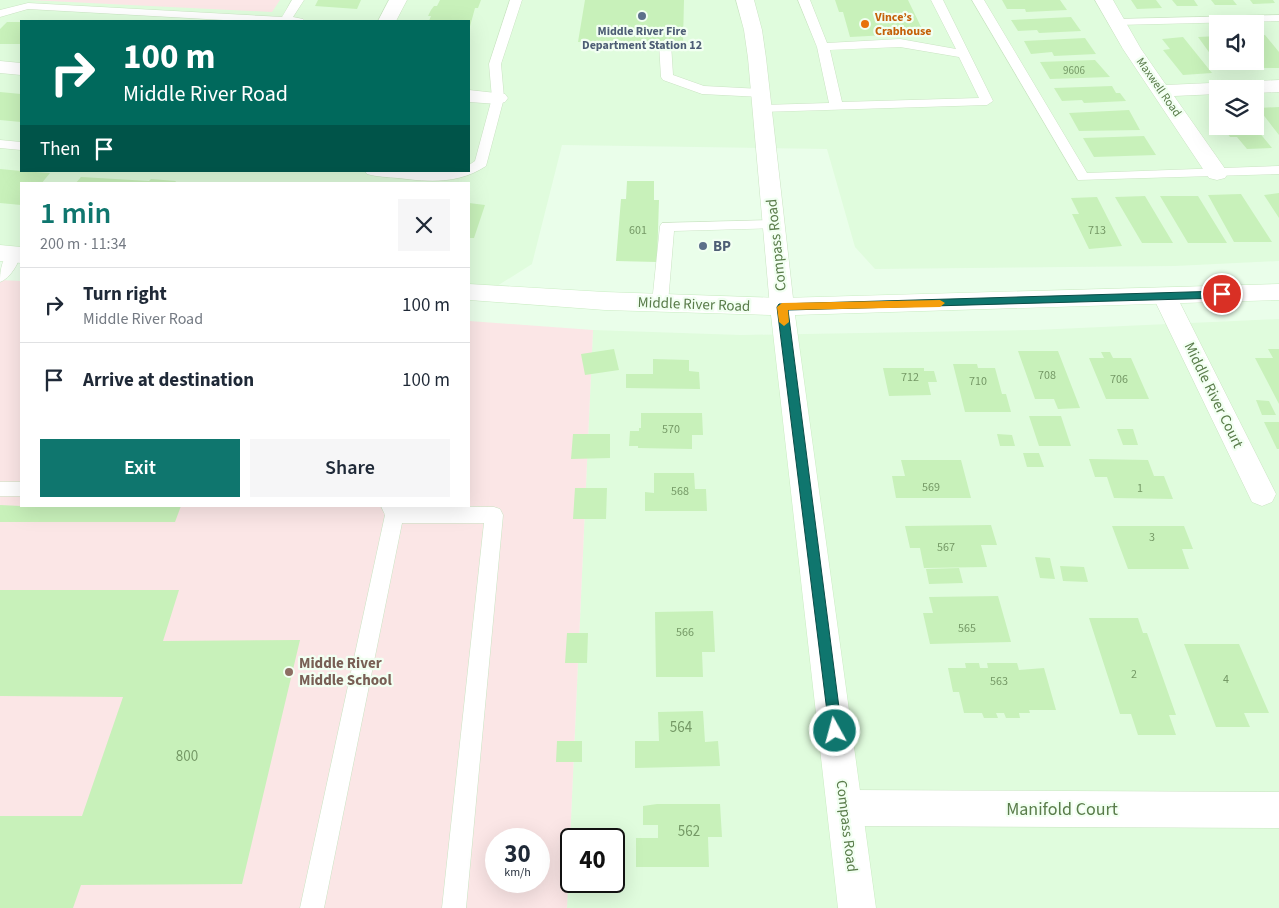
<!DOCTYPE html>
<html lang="en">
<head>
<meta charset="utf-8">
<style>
  :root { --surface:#fff; --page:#f6f6f7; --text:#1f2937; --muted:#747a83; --line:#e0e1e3; --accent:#0f766e }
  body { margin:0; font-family:"Source Sans 3",sans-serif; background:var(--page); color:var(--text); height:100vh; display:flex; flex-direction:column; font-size:19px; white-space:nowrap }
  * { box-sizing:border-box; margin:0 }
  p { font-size:16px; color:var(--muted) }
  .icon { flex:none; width:28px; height:28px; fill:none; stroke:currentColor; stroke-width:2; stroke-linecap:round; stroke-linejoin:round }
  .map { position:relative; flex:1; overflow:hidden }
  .sheet { position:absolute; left:20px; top:182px; width:450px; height:325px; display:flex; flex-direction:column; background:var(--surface); border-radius:0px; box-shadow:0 5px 20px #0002 }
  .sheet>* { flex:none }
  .banner { position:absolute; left:20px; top:20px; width:450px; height:152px; border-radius:0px; box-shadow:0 5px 20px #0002; background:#00695c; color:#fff; overflow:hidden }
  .fabs { position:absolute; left:1209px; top:15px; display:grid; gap:10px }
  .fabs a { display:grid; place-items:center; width:55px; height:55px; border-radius:0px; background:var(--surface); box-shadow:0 5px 20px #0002; font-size:25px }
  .speed { position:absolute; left:485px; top:828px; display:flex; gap:10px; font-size:25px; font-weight:700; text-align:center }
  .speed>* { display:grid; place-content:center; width:65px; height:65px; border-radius:50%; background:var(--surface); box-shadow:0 5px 20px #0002; line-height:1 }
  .speed small { font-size:12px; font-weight:400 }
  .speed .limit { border:2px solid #111; border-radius:8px; background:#fff; color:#111 }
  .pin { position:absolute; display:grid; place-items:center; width:42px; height:42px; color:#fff; margin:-21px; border:2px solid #fff; border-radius:50%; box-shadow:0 1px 5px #0007 }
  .me { position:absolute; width:55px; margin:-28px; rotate:353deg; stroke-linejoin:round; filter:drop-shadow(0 0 4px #0008) }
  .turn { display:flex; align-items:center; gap:18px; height:105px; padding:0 20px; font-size:22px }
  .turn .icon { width:65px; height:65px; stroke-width:2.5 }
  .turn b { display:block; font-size:35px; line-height:42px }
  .then { display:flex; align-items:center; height:48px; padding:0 20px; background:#0003; gap:10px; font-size:19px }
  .round { display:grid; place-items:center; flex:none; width:52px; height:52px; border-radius:0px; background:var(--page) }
  .summary { display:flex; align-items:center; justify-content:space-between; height:85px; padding:0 20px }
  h1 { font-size:30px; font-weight:600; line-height:38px; color:var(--accent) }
  .cta { display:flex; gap:10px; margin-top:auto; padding:10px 20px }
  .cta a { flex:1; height:58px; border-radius:0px; background:var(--accent); color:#fff; font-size:20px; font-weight:600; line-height:58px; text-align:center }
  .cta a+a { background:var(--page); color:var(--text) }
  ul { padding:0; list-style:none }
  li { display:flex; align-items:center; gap:15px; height:75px; padding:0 20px; border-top:1px solid var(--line) }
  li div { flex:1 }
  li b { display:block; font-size:19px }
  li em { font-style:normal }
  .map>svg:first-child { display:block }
</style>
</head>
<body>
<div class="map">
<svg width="1279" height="908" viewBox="0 0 1279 908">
  <rect width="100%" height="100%" fill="#eafeea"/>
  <path fill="#e0fcdd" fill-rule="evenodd" d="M0,0H1279V261L1175,266L875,269L855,247L827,149L562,145L532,264L486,293L469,292V184H21V254L0,252ZM21,21H469V171H21ZM1218,24H1255V61H1218ZM1218,89H1255V126H1218Z
    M1279,319V908H567L593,330L741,335L1035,330ZM571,839H614V881H571Z"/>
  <path fill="#fbe6e6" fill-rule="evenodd" d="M29,0H280L272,12Z
    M0,280L21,281V506H469V321L593,330L567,908H0ZM496,839H539V881H496Z"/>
  <path fill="#c8f1ba" d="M318,0H361L357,9L315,6Z
    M440,0H481L478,8H475L469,30V21H429L431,16H428L431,10L434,6H437Z
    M585,0H684L683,42H680L681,45L578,42Z
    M835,0H908L924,33L850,37L843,12H839Z
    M1002,0H1060L1067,10L1026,12L1025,9H1007Z
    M1131,0H1156L1162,8L1137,9Z
    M1172,0H1194L1198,6H1177Z
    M1211,0H1233L1237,5H1215Z
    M1250,0H1273L1275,3L1253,4Z
    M1071,17L1081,31L1039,33L1037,30L1018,31L1011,20Z
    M7,22H21V44H0V29Z
    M1255,35H1265L1279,52V68H1263L1255,56Z
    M1218,36V61H1247L1253,69L1222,70L1198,37Z
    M1183,37L1212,73L1183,75L1163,50L1170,49L1162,39Z
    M1085,38L1096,54L1054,56L1052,52L1031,54L1024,41Z
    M1095,60L1110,77L1050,79L1040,62Z
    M1112,86L1116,93H1120L1126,101L1084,103L1082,100L1062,101L1054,88Z
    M0,92L21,94V122L0,120Z
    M1279,107V135L1258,108Z
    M1129,110L1140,130L1079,131L1069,113Z
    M1222,126H1254L1272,148L1247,149L1237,137H1230Z
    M1144,136L1156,155L1094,157L1083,138Z
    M0,169L21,171L50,173L41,184H21V205L0,203Z
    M81,177L149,181L151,179L176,181L174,184H75Z
    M627,181H654V200H659L657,262L616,261L621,199H626Z
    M1279,193V218L1264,195Z
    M1241,194L1272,242H1234L1208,195Z
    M1145,196L1173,243H1142L1115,197Z
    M1160,196H1198L1227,243H1188Z
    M1097,197L1122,246L1089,249L1072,214H1079L1071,198Z
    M469,203L485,205L474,238H469Z
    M614,349L619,370L585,375L581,354Z
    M1268,349H1279V404L1255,358H1273Z
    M1018,351H1058L1080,408L1058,409L1054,399H1035Z
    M1101,352H1110L1113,358H1131L1149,399H1106L1089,358H1104Z
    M653,359L689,360V371L699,372L700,389L626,388V374H653Z
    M953,364H977L978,368H995L1002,394H1006L1011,412H965Z
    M883,368H924V371H934L937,382H928L931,395L889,396Z
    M1256,400L1269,401L1276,415H1262Z
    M641,413H702L703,435H692V449L638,448V446H629L630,431H639V428H641Z
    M1029,416H1061L1071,446H1039Z
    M1264,422H1279V449H1277Z
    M1117,429H1133L1138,445H1123Z
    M573,434H610V458L571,459Z
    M997,434L1012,435L1015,446H1000Z
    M1023,453H1039L1044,467H1027Z
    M1089,459L1148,460L1154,476H1164L1173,499L1114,498L1107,477H1095Z
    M901,460H961L971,498H896L892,476H905Z
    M654,473H694L695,489H706L707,511H645V492L654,493Z
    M575,488H607L606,519H573Z
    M0,505L21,506H181L175,522H0Z
    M991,525L997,545H981L987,567L924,568L920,548H910L905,526Z
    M1112,526H1184L1193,549H1182L1189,569H1128Z
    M1035,557L1050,558L1055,579L1040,578Z
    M1060,566L1084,567L1088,582L1063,581Z
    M959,568L963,583L929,584L926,569Z
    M0,590H179L163,641L300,640L242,884L81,885L73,908H0V816H82L123,697L0,696Z
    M998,596L1011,642L930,644L923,613H933L929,597Z
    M713,611L715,652H702L703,677H656L655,612Z
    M1089,618H1138L1143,633H1147L1176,715H1169L1176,735H1138L1131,714H1120Z
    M567,633H588L587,663H565Z
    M1184,644H1239L1269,713H1244L1250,727H1216Z
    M965,663H979L980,668H988L987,663H1017L1019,670L1044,668L1056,710H1029L1030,713H1019L1020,718H1006L1004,713H996L998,718H984L982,713H964L959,692H953L948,668H966Z
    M703,711L705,742L718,741L720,766L635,768V741H659L658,712Z
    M557,741H582V762H556Z
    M657,804H720L722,837H708L709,867H636V838H658V825H643V806Z"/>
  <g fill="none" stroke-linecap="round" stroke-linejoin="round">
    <defs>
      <path id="lane" d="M292,0H304L293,17L303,19L305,21H242L28,9L0,17V10L28,3L282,17Z
        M510,0H522L501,64L504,98L486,166C459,184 430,182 398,178C388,177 377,177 367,174L365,171H469V165L475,161L492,98L489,64Z
        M798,0H810L827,43L900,39L956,49L931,0H943L993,101L987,105L759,112L757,109L763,105L829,103L817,47ZM900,47L959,57L979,98L842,102L830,50Z
        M972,0H984L1087,173L1279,166V174L1078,180Z
        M1279,15V21L1117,25L1111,22L1117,19Z
        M665,40L671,44L673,75L704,86L761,89L767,93L761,97L702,94L663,80L661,77L659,44Z
        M0,140L21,142V150L0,148Z
        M774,220L779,222L781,225L779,228L674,231L668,303L665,307L660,308L655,307L652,303L660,226L662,223Z
        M16,249L21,250C21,261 10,279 0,282C0,270 2,253 16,249Z
        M0,482H21V496H0Z
        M381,506L494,507L500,509L503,515L466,908H442L484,523H402L324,908H300L385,515Z"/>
      <path id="street" d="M389,0H407L396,21H378Z
        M736,0H754L762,30L766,58L794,307L791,313L782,316L773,313L770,307L748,58L744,30Z
        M1095,0H1113L1141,49L1166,85L1279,80V92L1255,93V89H1218V94L1174,96L1228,173L1225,178L1217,180L1209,178L1123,49Z
        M0,61L21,63V75L0,73Z
        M469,90L505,94L508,98L505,102L498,104L469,102Z
        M1165,288L1174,291L1177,297L1272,486L1276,494L1272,502L1262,506L1252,502L1153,297L1156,291Z
        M845,790L1279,792V828L845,826L833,820L827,808L833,796Z"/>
      <path id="secondary" d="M0,245L21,247V263L0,261Z
        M469,284L605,292L782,298L1279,284V300L795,315L876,908H838L771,315L605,310L469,300Z"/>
    </defs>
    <use href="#lane" stroke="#cae4c3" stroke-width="1"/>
    <use href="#street" stroke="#cae4c3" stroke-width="1"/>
    <use href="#secondary" stroke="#caecc3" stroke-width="1"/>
    <use href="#lane" fill="#fff" fill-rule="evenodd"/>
    <use href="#street" fill="#fff" fill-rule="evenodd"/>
    <use href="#secondary" fill="#fff" fill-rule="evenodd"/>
  </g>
  <path fill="#0f766e" stroke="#0a4d48" d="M1222,291L1227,294L1222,298L788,310L842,731L840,736L835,738L830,736L777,307L779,304Z"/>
  <path fill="#f59e0b" d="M940,300L945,303L940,307L788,310L789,322L784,326L779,322L777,307L782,303Z"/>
  <g fill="#5c6f8a" stroke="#f2fff2" stroke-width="2">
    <circle cx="642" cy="16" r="5"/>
    <circle cx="703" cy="246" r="5"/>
  </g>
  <circle fill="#e8710a" stroke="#f2fff2" stroke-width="2" cx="865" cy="24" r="5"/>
  <circle fill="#8d6e63" stroke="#f2fff2" stroke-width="2" cx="289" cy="672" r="5"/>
  <g text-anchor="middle" stroke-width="4.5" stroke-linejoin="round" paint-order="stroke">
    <g font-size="11" fill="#759966">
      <text x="1074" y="74">9606</text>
    </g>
    <g font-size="12" font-weight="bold" fill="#c56008" stroke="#f2fff2" text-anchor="start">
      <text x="875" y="21">Vince’s<tspan x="875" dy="14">Crabhouse</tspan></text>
    </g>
    <g font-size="12" font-weight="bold" fill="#4e5e75" stroke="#f2fff2">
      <text x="642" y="35">Middle River Fire<tspan x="642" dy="14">Department Station 12</tspan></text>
    </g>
    <g font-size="12" fill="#597c4a" stroke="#f2fff2">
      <text transform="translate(1159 87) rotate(55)" y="4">Maxwell Road</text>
    </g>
    <g font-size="12" fill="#759966">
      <text x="638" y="234">601</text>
      <text x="1097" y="234">713</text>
      <text x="1047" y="379">708</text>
      <text x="910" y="381">712</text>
      <text x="1119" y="383">706</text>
      <text x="978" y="385">710</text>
      <text x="671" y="433">570</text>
      <text x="931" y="491">569</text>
      <text x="1140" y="492">1</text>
      <text x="680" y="495">568</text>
      <text x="1152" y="541">3</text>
      <text x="946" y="551">567</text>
      <text x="967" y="632">565</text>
      <text x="685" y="636">566</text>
      <text x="1134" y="678">2</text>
      <text x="1226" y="683">4</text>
      <text x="999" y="685">563</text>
    </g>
    <g font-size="15" fill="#597c4a" stroke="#f2fff2">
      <text transform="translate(776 245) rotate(-96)" y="5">Compass Road</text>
      <text transform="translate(694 304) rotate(2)" y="5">Middle River Road</text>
      <text transform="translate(1214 395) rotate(64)" y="5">Middle River Court</text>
      <text transform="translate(847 826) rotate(83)" y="5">Compass Road</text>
    </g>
    <g font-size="15" font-weight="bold" fill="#4e5e75" stroke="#f2fff2" text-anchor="start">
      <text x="713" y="251">BP</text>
    </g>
    <g font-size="15" font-weight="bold" fill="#785e54" stroke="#f2fff2" text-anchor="start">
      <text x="299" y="668">Middle River<tspan x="299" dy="17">Middle School</tspan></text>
    </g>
    <g font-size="15" fill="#759966">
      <text x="681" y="732">564</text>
      <text x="187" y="761">800</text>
      <text x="689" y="836">562</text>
    </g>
    <g font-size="18" fill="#597c4a" stroke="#f2fff2">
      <text x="1062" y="815">Manifold Court</text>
    </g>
  </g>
</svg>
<div class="fabs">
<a><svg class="icon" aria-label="sound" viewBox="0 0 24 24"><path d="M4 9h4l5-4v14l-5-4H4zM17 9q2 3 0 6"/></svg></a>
<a><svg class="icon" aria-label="layers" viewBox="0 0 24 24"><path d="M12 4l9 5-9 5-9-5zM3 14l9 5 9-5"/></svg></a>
</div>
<div class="speed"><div>30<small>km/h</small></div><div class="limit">40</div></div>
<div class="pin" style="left:1222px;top:294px;background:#d93025"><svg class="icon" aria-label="arrive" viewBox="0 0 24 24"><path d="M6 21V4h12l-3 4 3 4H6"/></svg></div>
<svg class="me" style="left:835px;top:731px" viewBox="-20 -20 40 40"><circle r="17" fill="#0f766e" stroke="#fff" stroke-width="3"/><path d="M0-11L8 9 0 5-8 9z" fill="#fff"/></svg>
<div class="banner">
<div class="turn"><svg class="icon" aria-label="right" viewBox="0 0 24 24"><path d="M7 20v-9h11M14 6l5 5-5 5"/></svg><div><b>100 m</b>Middle River Road</div></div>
<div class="then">Then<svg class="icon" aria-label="arrive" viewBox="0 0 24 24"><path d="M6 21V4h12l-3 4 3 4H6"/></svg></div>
</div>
<section class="sheet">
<div class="summary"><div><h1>1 min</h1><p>200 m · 11:34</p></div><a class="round"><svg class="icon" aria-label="close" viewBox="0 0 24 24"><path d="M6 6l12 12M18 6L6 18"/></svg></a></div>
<ul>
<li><svg class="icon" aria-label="right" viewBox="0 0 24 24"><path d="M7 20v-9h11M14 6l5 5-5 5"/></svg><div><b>Turn right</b><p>Middle River Road</p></div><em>100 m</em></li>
<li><svg class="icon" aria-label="arrive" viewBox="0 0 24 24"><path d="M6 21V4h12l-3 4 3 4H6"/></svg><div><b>Arrive at destination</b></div><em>100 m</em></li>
</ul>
<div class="cta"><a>Exit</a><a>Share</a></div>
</section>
</div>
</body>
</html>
